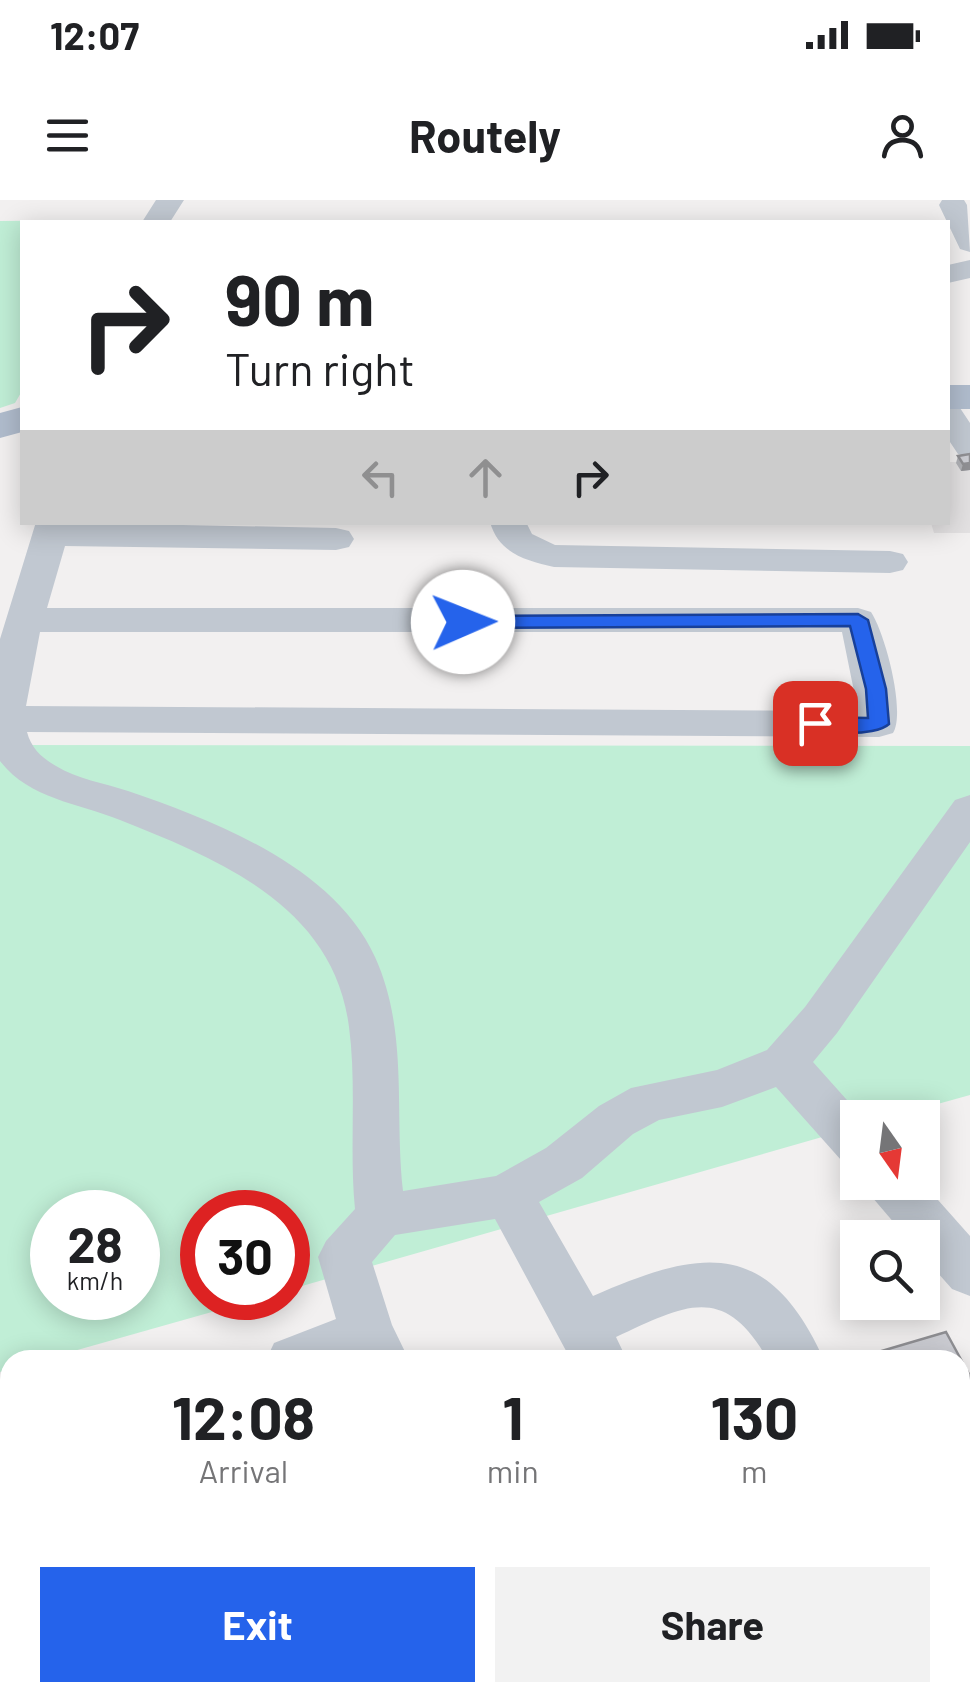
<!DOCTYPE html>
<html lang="en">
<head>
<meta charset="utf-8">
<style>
  :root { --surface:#fff; --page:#f2f2f2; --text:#202124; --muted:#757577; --accent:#2563eb }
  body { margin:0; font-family:Barlow,sans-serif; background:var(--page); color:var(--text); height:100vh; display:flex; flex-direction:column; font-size:38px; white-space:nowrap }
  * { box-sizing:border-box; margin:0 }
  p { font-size:32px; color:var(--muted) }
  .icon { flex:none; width:55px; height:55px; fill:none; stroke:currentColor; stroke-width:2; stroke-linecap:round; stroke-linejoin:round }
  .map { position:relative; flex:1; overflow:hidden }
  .side { position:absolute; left:0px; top:1150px; width:970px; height:352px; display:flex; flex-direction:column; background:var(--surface); border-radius:30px 30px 0 0; box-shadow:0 5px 25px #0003 }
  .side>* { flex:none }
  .banner { position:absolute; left:20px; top:20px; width:930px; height:305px; border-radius:0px; box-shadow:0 5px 25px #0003; background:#fff; color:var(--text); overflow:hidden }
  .needle { width:65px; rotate:166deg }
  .tools { position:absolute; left:840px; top:900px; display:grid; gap:20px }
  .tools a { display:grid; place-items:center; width:100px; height:100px; border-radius:0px; background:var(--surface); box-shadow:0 5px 25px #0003; font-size:50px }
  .speed { position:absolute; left:30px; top:990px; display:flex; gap:20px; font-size:50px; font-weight:700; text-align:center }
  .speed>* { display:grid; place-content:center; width:130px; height:130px; border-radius:50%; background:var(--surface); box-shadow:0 5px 25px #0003; line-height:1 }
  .speed small { font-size:25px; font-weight:400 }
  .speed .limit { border:15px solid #d22; background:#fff; color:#111 }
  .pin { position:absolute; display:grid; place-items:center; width:85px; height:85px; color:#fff; margin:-42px; border-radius:20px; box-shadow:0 5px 15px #0006 }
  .me { position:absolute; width:110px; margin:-55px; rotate:89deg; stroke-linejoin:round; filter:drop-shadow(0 0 8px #0008) }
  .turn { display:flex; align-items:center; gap:35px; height:210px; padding:0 40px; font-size:45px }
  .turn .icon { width:130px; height:130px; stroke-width:2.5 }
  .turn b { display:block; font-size:70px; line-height:85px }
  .lanes { display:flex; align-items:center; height:95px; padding:0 40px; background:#0003; justify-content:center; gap:50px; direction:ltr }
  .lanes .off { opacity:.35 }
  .eta { display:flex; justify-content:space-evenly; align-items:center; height:170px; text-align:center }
  .eta b { font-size:60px; font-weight:700; line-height:70px }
  .primary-button { display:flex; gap:20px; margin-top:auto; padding:20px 40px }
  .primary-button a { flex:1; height:115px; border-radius:0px; background:var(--accent); color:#fff; font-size:40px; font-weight:700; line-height:115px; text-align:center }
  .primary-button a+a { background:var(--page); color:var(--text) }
  .status { display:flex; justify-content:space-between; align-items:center; height:70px; padding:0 50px; background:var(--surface); direction:ltr }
  .status svg { height:28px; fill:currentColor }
  header { display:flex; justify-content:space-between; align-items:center; height:130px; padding:0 40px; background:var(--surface); font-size:45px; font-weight:700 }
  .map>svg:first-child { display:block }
</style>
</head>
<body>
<div class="status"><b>12:07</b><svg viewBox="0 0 49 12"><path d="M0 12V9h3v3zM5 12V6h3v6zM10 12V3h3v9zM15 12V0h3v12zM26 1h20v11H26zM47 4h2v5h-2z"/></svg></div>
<header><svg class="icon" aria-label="menu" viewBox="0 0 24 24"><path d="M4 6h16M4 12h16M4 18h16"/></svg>Routely<svg class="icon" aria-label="person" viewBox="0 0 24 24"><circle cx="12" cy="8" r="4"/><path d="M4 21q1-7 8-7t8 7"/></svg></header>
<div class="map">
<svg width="970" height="1502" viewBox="0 0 970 1502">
  <rect width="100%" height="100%" fill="#f2f0f0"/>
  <path fill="#e3e1e2" d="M948,262H970V333H934L931,323L948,322Z"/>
  <path fill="#c0eed6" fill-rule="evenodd" d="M138,20L22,22V191L15,203L0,208V21Z
    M0,545L970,546V895L891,917L858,918L857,927L288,1090V1012H202V1098H261L42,1160H10V1169L0,1172ZM52,1012H138V1098H52Z"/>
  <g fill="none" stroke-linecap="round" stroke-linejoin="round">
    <path fill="#c1c8d1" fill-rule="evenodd" d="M156,0H184L170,22H142Z
      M942,0H964L967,5L970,52L960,49L939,5Z
      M970,60V78L948,83V65Z
      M948,205L960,208L970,223V257L958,254L948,239Z
      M36,322L336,328L349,331L354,339L349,347L336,350L65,346L47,408H858L871,412C885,433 906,512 893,533L879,537L27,532C31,548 42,558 56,566C77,579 104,583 128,591C216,621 334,667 375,757C409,832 394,912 403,991L496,976L546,948L599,906L631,888L717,870L767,850L805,807L955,600L970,595V642L837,833L813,862L863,918H858V966L841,960L776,887L722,907L659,920L633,934L582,978L539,1002L593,1096C702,1048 769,1038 824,1160H768C724,1082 685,1105 616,1137L627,1160H571L495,1019L395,1035L372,1062L392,1125L409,1160H266L274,1143L336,1119L318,1057L326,1041L355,1009C349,949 357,887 349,827C334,707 221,660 120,620C78,603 29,599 0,561V439ZM40,432H842L858,511L26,506Z
      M490,322H526L532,334L555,345L890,351L903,354L908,362L903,370L890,373L554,367C526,360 499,354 490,322Z
      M865,982H922L970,1036V1096L952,1089L922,1055V1038H907L872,997Z
      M960,1393L970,1397V1469L960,1465Z
      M254,1492H316L320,1502H258Z
      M520,1492H583L587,1502H524Z
      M758,1492H822L826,1502H762Z"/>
    <path fill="#b0bccd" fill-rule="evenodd" d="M948,185H970V209H948Z
      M22,207V232L0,238V213Z"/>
  </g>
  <path fill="#b0b1b6" d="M970,254V270L961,271L956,263L958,256Z"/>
  <path fill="#909094" d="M970,263V270L961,271L963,264Z
    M970,1183L968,1194L960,1196V1186Z
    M970,1252V1257L960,1260V1255Z
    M95,1492H100L102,1502H97Z"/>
  <path fill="#cdced4" stroke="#909094" stroke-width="2.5" d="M970,254V263L963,264L958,256Z
    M946,1132L970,1176V1183L960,1186V1160H882L878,1152Z
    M970,1223V1252L960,1255V1226Z
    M22,1492H95L97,1502H0V1499Z"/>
  <path fill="#2563eb" stroke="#184099" stroke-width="2.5" d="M858,414L868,420L886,489L889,524C875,537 818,535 805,523L815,517L868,518L866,489L850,426L463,428L454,422L463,416Z"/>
</svg>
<div class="tools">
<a><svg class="needle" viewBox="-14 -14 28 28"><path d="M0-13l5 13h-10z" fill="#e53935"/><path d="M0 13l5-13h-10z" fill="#757577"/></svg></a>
<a><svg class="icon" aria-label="search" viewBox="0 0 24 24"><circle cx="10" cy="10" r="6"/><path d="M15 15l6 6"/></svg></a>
</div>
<div class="speed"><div>28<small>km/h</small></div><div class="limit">30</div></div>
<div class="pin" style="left:815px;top:523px;background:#d93025"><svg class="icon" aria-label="arrive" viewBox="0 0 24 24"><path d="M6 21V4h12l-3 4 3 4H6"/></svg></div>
<svg class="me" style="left:463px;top:422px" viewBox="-20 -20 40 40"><circle r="19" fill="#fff"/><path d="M0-13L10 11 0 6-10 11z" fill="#2563eb"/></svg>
<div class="banner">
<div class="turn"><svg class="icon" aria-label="right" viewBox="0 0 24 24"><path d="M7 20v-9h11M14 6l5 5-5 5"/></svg><div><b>90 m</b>Turn right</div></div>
<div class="lanes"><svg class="icon off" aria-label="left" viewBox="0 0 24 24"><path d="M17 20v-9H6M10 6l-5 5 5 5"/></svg><svg class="icon off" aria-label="ahead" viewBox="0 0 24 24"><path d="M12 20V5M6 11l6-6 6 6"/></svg><svg class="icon" aria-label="right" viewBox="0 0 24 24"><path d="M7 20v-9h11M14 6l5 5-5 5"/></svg></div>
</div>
<section class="side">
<div class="eta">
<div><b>12:08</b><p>Arrival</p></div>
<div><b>1</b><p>min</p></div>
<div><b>130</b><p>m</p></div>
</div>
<div class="primary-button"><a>Exit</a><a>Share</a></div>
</section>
</div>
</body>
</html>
